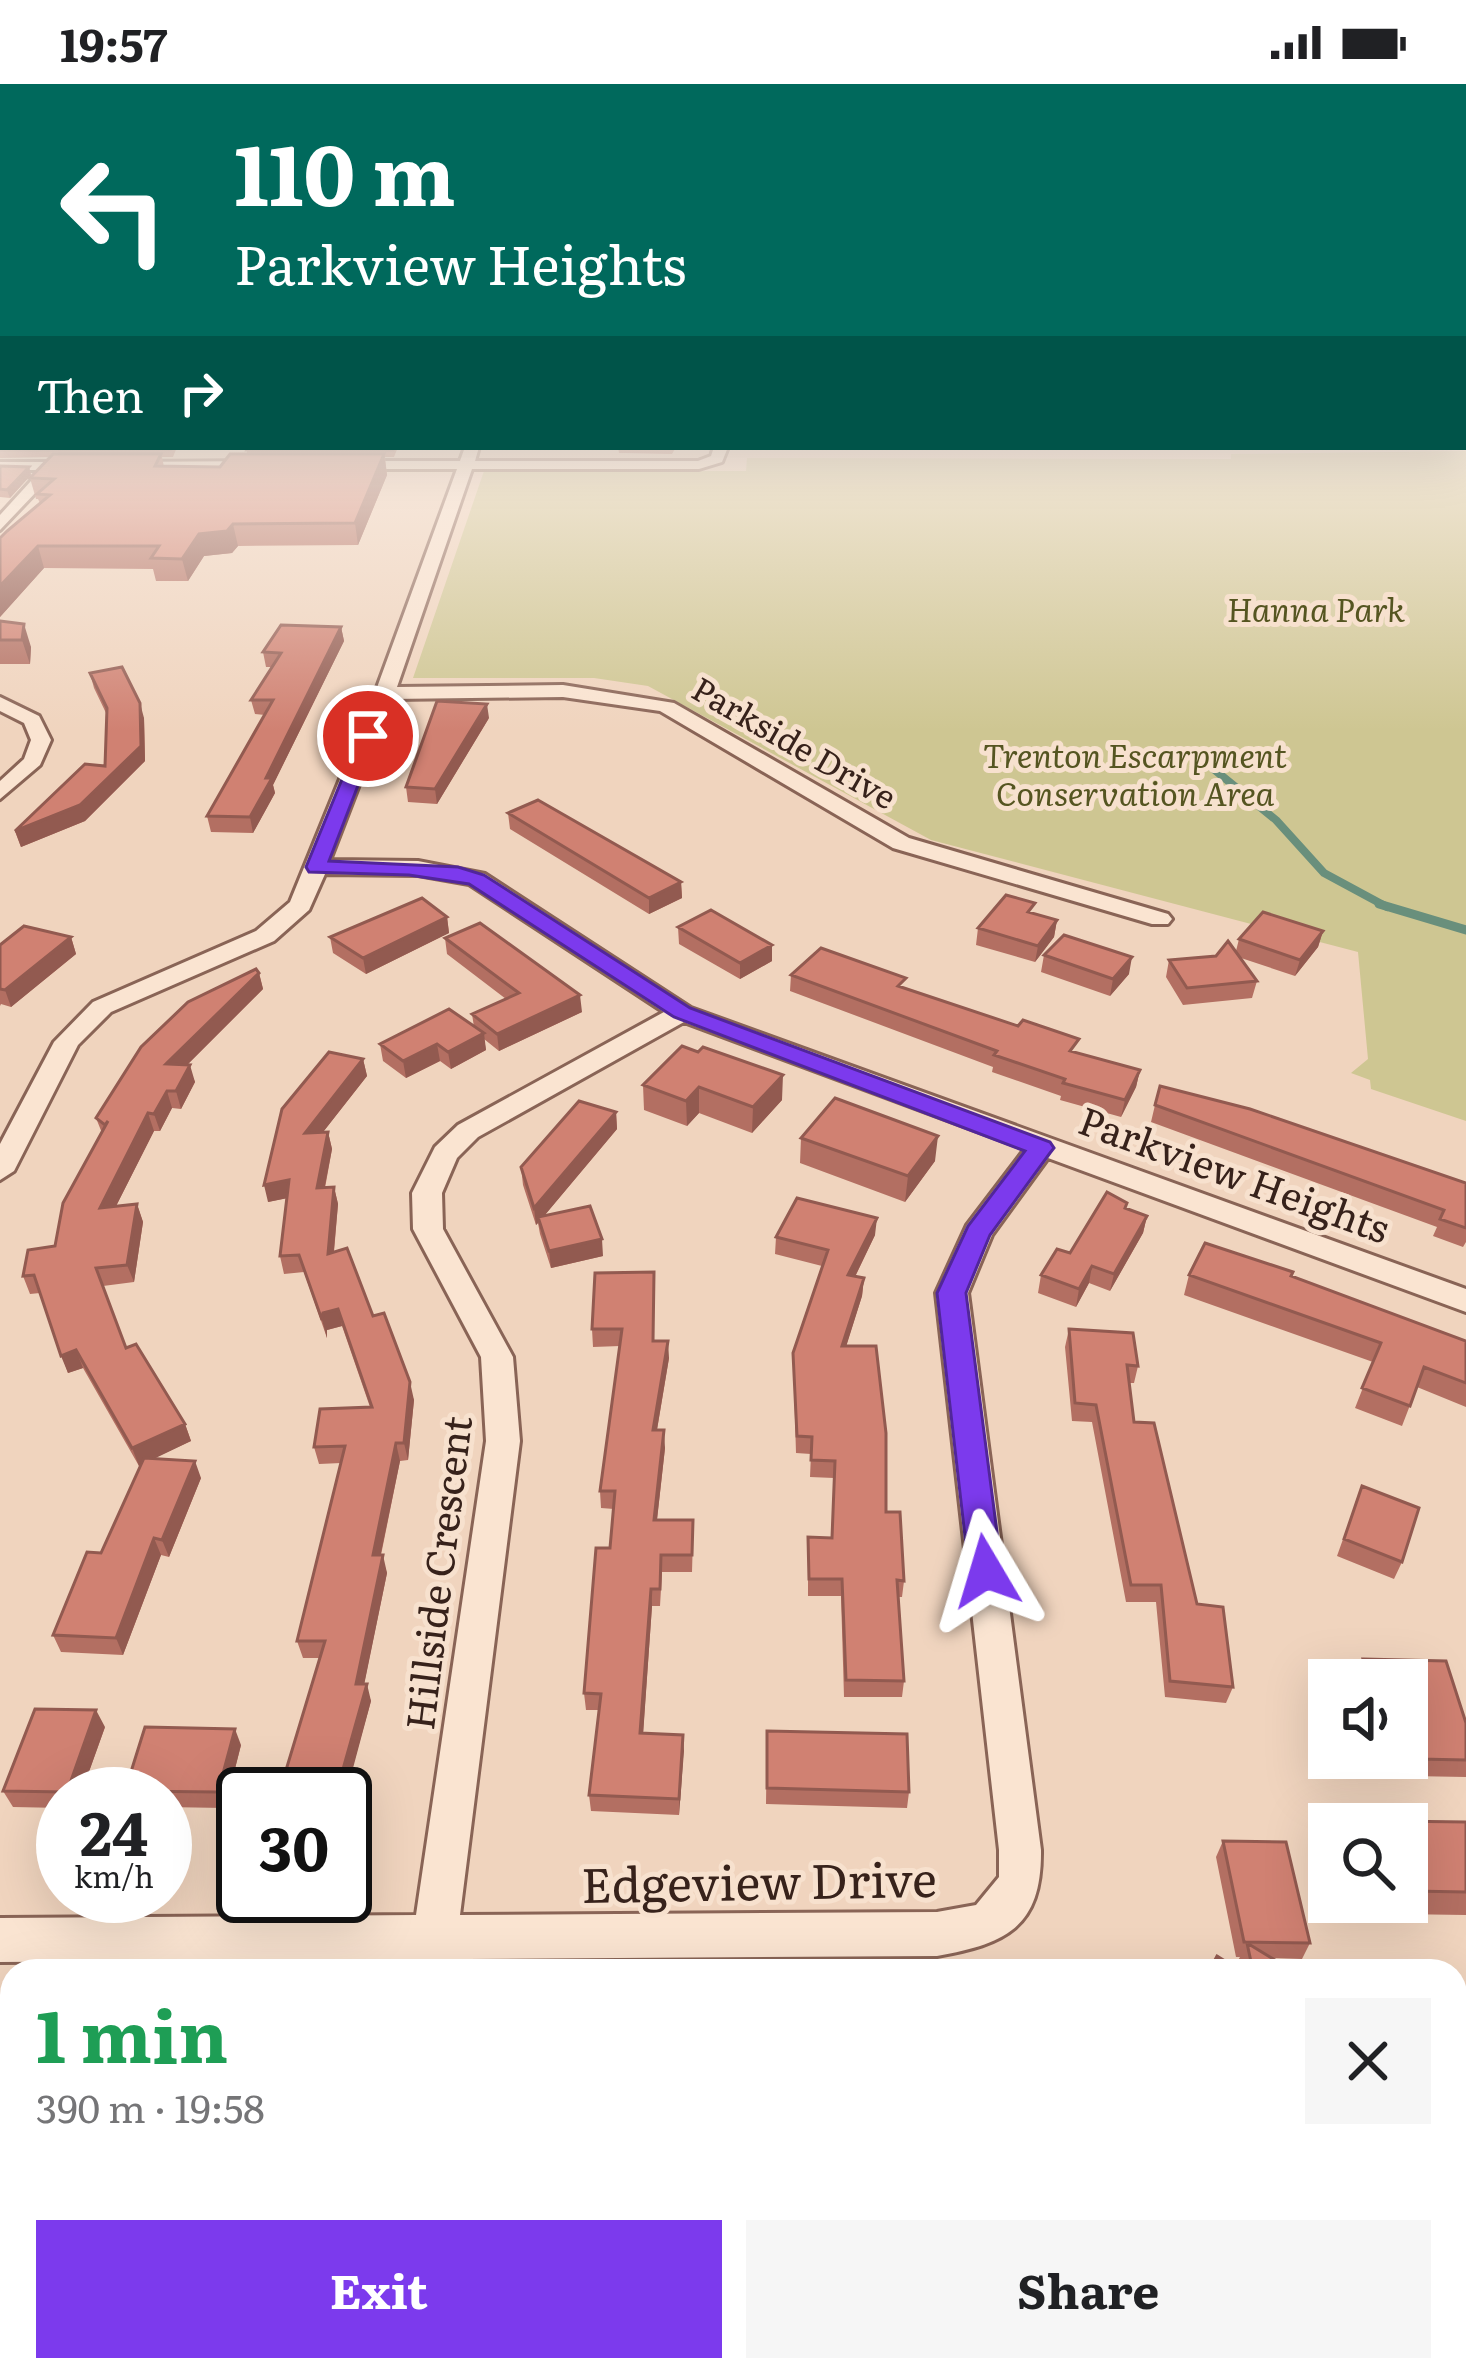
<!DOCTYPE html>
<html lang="en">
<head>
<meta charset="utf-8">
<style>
  :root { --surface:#fff; --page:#f6f6f6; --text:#202124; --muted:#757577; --accent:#7c3aed }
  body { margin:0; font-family:Literata,serif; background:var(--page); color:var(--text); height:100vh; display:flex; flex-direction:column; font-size:45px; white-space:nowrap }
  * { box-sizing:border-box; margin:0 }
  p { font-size:39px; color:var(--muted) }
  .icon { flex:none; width:66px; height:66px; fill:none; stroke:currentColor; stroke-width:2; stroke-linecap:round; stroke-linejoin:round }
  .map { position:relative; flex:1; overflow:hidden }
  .drawer { position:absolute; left:0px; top:1875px; width:1467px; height:423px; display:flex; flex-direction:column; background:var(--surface); border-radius:36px 36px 0 0; box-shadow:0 12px 48px #0002 }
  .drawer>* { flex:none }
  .top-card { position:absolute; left:0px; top:0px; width:1467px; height:366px; box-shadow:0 12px 48px #0002; background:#00695c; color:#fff; overflow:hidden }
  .fabs { position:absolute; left:1308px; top:1575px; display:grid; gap:24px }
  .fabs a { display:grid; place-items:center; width:120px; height:120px; border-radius:0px; background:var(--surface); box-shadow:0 12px 48px #0002; font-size:60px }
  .speed { position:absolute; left:36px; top:1683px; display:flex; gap:24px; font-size:60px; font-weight:700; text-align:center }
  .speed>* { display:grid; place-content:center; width:156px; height:156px; border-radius:50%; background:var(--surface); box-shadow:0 12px 48px #0002; line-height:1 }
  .speed small { font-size:30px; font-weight:400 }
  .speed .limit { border:6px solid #111; border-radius:18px; background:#fff; color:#111 }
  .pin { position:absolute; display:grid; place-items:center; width:102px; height:102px; color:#fff; margin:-51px; border:6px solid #fff; border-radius:50%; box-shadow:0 3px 12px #0007 }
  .me { position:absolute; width:132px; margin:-66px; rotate:353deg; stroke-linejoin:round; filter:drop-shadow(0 0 9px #0008) }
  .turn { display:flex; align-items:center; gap:42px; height:252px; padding:0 36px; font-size:54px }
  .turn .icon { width:156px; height:156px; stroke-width:2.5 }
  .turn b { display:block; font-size:84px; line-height:102px }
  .then { display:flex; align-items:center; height:114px; padding:0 36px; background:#0003; gap:24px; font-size:45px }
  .round { display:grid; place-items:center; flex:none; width:126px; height:126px; border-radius:0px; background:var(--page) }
  .overview { display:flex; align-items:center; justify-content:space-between; height:204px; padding:0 36px }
  h1 { font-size:72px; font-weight:700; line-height:90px; color:#1e9e55 }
  .cta { display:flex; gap:24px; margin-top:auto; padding:24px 36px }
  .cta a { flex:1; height:138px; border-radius:0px; background:var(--accent); color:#fff; font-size:48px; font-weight:700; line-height:138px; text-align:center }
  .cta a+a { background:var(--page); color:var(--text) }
  .status { display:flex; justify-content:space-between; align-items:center; height:84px; padding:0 60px; background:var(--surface); direction:ltr }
  .status svg { height:33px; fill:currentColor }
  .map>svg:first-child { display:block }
</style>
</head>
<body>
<div class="status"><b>19:57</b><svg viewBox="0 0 49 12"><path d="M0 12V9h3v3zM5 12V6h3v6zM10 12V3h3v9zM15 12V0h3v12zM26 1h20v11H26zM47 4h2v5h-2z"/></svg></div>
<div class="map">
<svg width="1466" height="2296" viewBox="0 0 1466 2296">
  <rect width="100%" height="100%" fill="#f0d4be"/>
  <path fill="#cec692" d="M1466,367V1037L1371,1005L1370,996L1351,989L1368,975L1358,868L931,756L648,602L594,594H413L484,387H746L747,374L1231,375V370Z"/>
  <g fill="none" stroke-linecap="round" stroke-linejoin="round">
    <path stroke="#698f7c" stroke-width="8" d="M1200,674L1276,736L1324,789L1387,823"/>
    <path stroke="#698f7c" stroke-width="9" d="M1379,820L1466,846"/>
    <defs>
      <path id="street" d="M0,326H3L0,333Z
        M465,363H479L475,377H698L711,372L714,363H728L722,378L699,385H472L397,603L563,601L674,619L909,754L1168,830L1172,835L1168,840H1152L893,764L660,627L563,613L392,615L330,776L418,777L485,790L691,924L1466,1205V1228L1048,1074L992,1151L968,1209L1041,1766C1042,1844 1005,1860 937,1872L0,1878V1834L416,1831L486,1357L481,1273L413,1145L412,1109L435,1063L458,1041L664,928L469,800L418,791L325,790L309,826L274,857L111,928L78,961L14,1087L0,1096V1060L54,958L93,918L256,847L290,818L375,609L457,385H348L341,381L348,377H460ZM684,938L1025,1065L967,1141L936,1209L999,1766V1793L976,1821L937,1828L460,1831L520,1357L513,1273L443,1145L442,1109L457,1074L478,1053Z
        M258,377L263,384L126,386L119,382L126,378Z
        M0,378H78L85,382L57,386L0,446V431L41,386H0Z
        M0,613L39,632L51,656L40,681L0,715V697L24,675L31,656L24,639L0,627Z"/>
    </defs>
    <use href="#street" stroke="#896456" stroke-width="6"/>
    <use href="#street" fill="#fae4d1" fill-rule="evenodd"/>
  </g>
  <path fill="#b36f62" d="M0,353L177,363L173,373H162L164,383H220L247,370V366L249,363H398L394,373H385L387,391L358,461L238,462L232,469L204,472L188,497H156L153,485L44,484L0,533V454L40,419L38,415H36L30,394L50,373L0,374Z
    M618,363H676L672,370L619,369Z
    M1090,363H1134V365Z
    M0,382L29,383L31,391L10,414L0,413Z
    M0,537L31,563L30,580H0Z
    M341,543L344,557L273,701L275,709L253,749L211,748L207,732L265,631L255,630L251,616L272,583H266L263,568Z
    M90,589L144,634L145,677L85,737L21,763L15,747L105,682L106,629L94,604Z
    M489,634L437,720L408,718L406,703Z
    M508,729L681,798L682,814L649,830L510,745Z
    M1033,830L1057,836L1054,853L1035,878L976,861L978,844Z
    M447,833L449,849L366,890L333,869L330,853Z
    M678,843L772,877L740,895L679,860Z
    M1323,847L1318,863L1295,892L1241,874L1257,897L1252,914L1183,921L1166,893L1169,876L1216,872L1236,867L1239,855Z
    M71,853L76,870L11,923L1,920L0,922V861Z
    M445,854L582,928L499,967L484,955L486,966L451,985L440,977L406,994L383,977L380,960L474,943L472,930L506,915L447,870Z
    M1044,871L1129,890L1110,912L1041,888Z
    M259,889L263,905L187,981L195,998L181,1025L172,1024L160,1047H154L116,1122L137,1120L143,1138L134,1198L103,1202L126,1264L185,1340L191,1357L154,1374L201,1394L169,1473L161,1471L123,1571L61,1568L53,1551L101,1469L141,1381L139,1382L83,1284L68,1289L40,1209L30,1210L23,1192L55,1162L102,1049L96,1034Z
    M791,891L905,904L1076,969L1140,986L1136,1003L1121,1033L1060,1016L1061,1012L992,988L993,983L790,907Z
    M682,962L782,1016L752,1049L699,1029L687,1042L644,1026L643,1001Z
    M363,975L367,992L323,1048H328L332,1065L325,1104L334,1103L338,1120L334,1168L373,1232L414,1316L408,1376L400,1377L381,1471L387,1489L364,1600L371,1617L345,1710H281L280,1706L320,1574H303L297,1557L341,1379L319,1380L314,1363L370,1323L342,1242L327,1246V1254L304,1188L284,1190L280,1172L287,1114L268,1118Z
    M1155,1021L1466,1099V1158L1463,1163L1433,1152L1437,1143L1151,1038Z
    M616,1028L617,1045L544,1132L603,1172L551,1184L540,1150L538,1139L536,1141L523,1101L521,1083Z
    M801,1054L935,1077L905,1118L800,1079Z
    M1127,1119L1126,1124L1147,1132L1143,1149L1110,1207L1089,1199L1076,1223L1038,1209L1041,1191Z
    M875,1151L855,1193L864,1194L862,1212L846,1262L886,1428L904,1497L902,1513H899L904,1597L902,1613H844L841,1512H808V1453L832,1454L834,1394L810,1393L811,1370L796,1369L793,1269L822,1182L775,1170L776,1153Z
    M654,1188V1257L669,1274L657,1346L665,1364L657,1436L693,1453L692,1488H662L660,1522H652L643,1649L683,1651L679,1731L591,1727L589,1711L599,1626H586L584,1609L610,1464L614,1425L601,1424L600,1407L620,1262L593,1263L592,1245Z
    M1189,1191L1291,1192L1466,1257V1323L1417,1303L1402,1342L1355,1324L1373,1278L1184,1211Z
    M1069,1245L1138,1282L1134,1299H1129L1134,1338L1197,1520L1233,1603L1226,1619L1165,1613L1156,1518H1126L1092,1338L1072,1337L1065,1263Z
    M1362,1402L1402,1478L1394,1495L1337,1472Z
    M1363,1575L1446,1577L1466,1639V1693L1410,1692L1404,1674H1407V1596H1357L1355,1592Z
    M105,1643L81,1710H63V1724L13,1723L3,1707Z
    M767,1647L909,1708L907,1724L766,1720Z
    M241,1661L225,1724L165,1723V1710H127L125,1707Z
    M1391,1737L1466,1738V1831L1397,1830L1394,1818H1407V1740H1389Z
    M1223,1757L1310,1859L1302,1875L1272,1874L1293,1887H1209L1239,1886L1237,1878L1240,1873H1236L1216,1773Z
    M1289,2286H1455L1466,2296H1291Z"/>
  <path fill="#925a50" d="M384,370L387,391L358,461L355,439Z
    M29,383L31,391L10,414L7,406Z
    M233,440L238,462L232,469L204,472L188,497L182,475L199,450Z
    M38,462L44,484L0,533V502Z
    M24,540L31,563L30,580L22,556Z
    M341,543L344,557L273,701L275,709L253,749L250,733L266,694Z
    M140,619L144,634L145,677L85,737L21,763L15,747L141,662Z
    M487,620L489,634L437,720L435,705Z
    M681,798L682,814L649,830V814Z
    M447,833L449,849L366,890L363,874Z
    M1057,836L1054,853L1035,878L1038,862Z
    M1323,847L1318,863L1295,892L1300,876Z
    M71,853L76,870L11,923L5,906Z
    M772,861V877L740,895V879Z
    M1132,873L1129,890L1110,912L1113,895Z
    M259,889L263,905L171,997L166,980Z
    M580,911L582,928L499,967L497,950Z
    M484,949L486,966L451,985L448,968Z
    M437,960L440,977L406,994L403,977Z
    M363,975L367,992L309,1066L305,1049Z
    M190,981L195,998L181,1025L176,1007Z
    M1140,986L1136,1003L1121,1033L1125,1016Z
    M783,991L782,1016L752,1049L753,1023Z
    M699,1003V1029L687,1042L686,1017Z
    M167,1007L172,1024L160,1047L154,1030Z
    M616,1028L617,1045L539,1138L538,1133V1139L536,1141L534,1124Z
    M148,1029L154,1047L106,1142L100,1124Z
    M328,1048L332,1065L321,1122L317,1104Z
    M938,1052L935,1077L905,1118L908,1092Z
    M289,1096L293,1113L268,1118L264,1101Z
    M334,1103L338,1120L332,1187L328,1170Z
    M137,1120L143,1138L134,1198L127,1181Z
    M1147,1132L1143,1149L1110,1207L1114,1190Z
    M877,1134L875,1151L847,1209L848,1191Z
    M602,1155L603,1172L551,1184L549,1167Z
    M1092,1182L1089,1199L1076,1223L1079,1205Z
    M864,1194L862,1212L841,1279L842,1262Z
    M338,1225L342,1242L327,1246V1254L322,1236L323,1229Z
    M668,1257L669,1274L654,1363L653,1346Z
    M76,1266L83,1284L68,1289L61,1272Z
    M410,1298L414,1316L408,1376L404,1359Z
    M185,1340L191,1357L139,1382L132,1364Z
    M664,1346L665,1364L655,1453L654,1436Z
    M396,1359L400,1377L377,1488L373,1471Z
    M195,1377L201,1394L169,1473L162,1456Z
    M154,1454L161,1471L123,1571L116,1554Z
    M383,1471L387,1489L361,1616L356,1600Z
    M651,1505L652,1522L642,1666L640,1649Z
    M367,1600L371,1617L345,1714V1710H336Z
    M96,1626L105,1643L81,1710H68Z
    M235,1645L241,1661L225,1724L218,1708Z
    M683,1651L684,1667L679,1731V1715Z"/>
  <path fill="#d08172" stroke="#925a50" stroke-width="3" d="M3,350V363H172L171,365L0,366V353Z
    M249,363H394L393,366H247Z
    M53,370H161L155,382L220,383L230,370H384L355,439L233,440L227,447L199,450L182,475L151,474L159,462H38L0,502V454L7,447L50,411L37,410L54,395L30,394Z
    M0,382L29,383L7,406L0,405Z
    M0,537L24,540L22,556H0Z
    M281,541L341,543L266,694H272L250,733L207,732L273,616H251L281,569L263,568Z
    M122,583L140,619L141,662L80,721L15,747L85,680L105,682L107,624L90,589Z
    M437,617L487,620L435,705L406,703Z
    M538,716L681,798L649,814L508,729Z
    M1006,811L1035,819L1028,828L1057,836L1038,862L978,844Z
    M422,814L447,833L363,874L330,853Z
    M711,826L772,861L740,879L678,843Z
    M1263,828L1323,847L1300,876L1239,855Z
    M480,839L580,911L497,950L472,930L519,909L445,854Z
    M24,842L71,853L5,906L0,905V861Z
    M1064,851L1132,873L1113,895L1044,871Z
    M1228,857L1257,897L1187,904L1169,876L1216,872Z
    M821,864L906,894L898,902L1018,942L1023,936L1079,955L1070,967L1140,986L1125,1016L1063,999L1065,995L994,971L997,967L791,891Z
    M256,885L259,889L166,980L190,981L176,1007H167L154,1030L148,1029L100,1124L137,1120L127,1181L96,1184L126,1264L136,1260L185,1340L132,1364L76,1266L61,1272L34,1191L23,1192L28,1166L55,1162L63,1119L108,1037L105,1041L96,1034L141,963L188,918Z
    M449,925L484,949L448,968L437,960L403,977L380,960Z
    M682,962L698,968L703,963L783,991L753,1023L699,1003L686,1017L643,1001Z
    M329,968L363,975L305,1049L328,1048L317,1104L334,1103L328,1170L347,1164L373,1232L384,1229L410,1298L404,1359H396L373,1471H383L356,1600H367L336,1710L280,1706L325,1557H297L345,1362L314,1363L320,1325L372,1323L338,1225L323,1229L322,1236L299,1171L280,1172L289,1096L264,1101L282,1025Z
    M1160,1002L1250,1025L1466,1099V1144L1440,1135L1444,1126L1155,1021Z
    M835,1014L938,1052L908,1092L801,1054Z
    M579,1017L616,1028L534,1124L521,1083Z
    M1107,1108L1127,1119L1125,1124L1147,1132L1114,1190L1092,1182L1079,1205L1041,1191L1057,1165L1070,1169Z
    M797,1114L877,1134L848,1191L864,1194L842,1262H876L886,1349V1428H900L904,1497L897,1496L904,1597L846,1596L842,1495H809L808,1453L832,1454L835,1377L811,1376L812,1353L797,1352L793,1269L828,1166L776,1153Z
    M590,1122L602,1155L549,1167L538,1133Z
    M1205,1159L1293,1188L1291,1192L1466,1257V1299L1424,1283L1410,1322L1362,1304L1381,1259L1189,1191Z
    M654,1188L653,1257H668L653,1346H664L654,1436H693L692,1471H661L660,1505H651L640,1649L683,1651L679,1715L589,1711L601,1610L584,1609L596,1464H610L615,1407H600L622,1245H592L595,1189Z
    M1069,1245L1133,1249L1138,1282L1127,1281L1134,1338L1154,1339L1197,1520L1223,1523L1233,1603L1170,1597L1161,1501H1131L1096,1321L1075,1319Z
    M144,1374L195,1377L162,1456L154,1454L116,1554L53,1551L87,1468L101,1469Z
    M1362,1402L1419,1424L1402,1478L1344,1455Z
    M1363,1575L1446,1577L1466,1639V1676L1419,1675L1407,1637V1596H1369Z
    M35,1625L96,1626L67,1708L3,1707Z
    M145,1643L235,1645L218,1708L125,1707Z
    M767,1647L907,1650L909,1708L767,1704Z
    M1391,1737L1466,1738V1808L1412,1807L1407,1791V1740H1392Z
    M1223,1757L1286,1758L1310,1859L1244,1858Z
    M1247,1859L1293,1887H1253Z
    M1217,1872L1241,1887H1209Z
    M1455,2281H1466V2296H1306L1304,2286H1455Z
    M196,2286L210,2296H189Z
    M789,2286H802L811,2296H781Z
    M981,2286H1025L1028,2296H925Z"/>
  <linearGradient id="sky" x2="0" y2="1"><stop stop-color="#8cb9d2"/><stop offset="0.5" stop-color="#f8ece2"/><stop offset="1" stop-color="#f8ece2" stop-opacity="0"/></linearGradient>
  <rect width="1466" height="647" fill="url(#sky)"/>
  <path fill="#7c3aed" stroke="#51269a" stroke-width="3" d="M361,649L377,652L329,777L458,783L484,791L690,924L1050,1058L1054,1064L1050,1069L990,1151L966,1209L1002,1487L998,1497L986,1501L974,1497L969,1487L937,1209L968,1142L1025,1067L674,933L469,800L409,791L309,788L306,783Z"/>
  <g text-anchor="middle" stroke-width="10" stroke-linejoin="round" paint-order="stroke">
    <g font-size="33" font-style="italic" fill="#555521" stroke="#f7e1ce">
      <text x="1316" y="538">Hanna Park</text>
      <text x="1135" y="684">Trenton Escarpment<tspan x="1135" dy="38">Conservation Area</tspan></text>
    </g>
    <g font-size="33" fill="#37221b" stroke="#f7e1ce">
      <text transform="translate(794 659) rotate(30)" y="12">Parkside Drive</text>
    </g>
    <g font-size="39" fill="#37221b" stroke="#f7e1ce">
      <text transform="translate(1234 1091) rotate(20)" y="14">Parkview Heights</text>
      <text transform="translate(439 1489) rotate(-83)" y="14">Hillside Crescent</text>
    </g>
    <g font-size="48" fill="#37221b" stroke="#f7e1ce">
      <text transform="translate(759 1799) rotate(-1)" y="17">Edgeview Drive</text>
    </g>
  </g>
</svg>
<div class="fabs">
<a><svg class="icon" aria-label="sound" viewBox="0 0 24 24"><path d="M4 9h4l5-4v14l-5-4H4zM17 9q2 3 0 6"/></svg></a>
<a><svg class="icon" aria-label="search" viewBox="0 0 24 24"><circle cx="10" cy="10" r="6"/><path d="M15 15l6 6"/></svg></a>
</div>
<div class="speed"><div>24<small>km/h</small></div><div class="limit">30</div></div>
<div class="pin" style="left:368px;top:652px;background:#d93025"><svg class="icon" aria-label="arrive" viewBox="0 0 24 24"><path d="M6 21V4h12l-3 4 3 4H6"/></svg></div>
<svg class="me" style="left:986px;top:1487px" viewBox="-20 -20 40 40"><path d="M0-17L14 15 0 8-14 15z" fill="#7c3aed" stroke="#fff" stroke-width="4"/></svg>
<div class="top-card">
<div class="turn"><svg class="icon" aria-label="left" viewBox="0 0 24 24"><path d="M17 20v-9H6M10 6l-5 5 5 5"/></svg><div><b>110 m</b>Parkview Heights</div></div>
<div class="then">Then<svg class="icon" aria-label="right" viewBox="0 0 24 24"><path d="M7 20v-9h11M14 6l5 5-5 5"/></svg></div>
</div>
<section class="drawer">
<div class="overview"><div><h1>1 min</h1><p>390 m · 19:58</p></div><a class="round"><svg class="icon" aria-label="close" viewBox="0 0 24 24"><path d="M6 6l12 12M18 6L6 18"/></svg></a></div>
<div class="cta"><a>Exit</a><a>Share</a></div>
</section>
</div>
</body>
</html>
